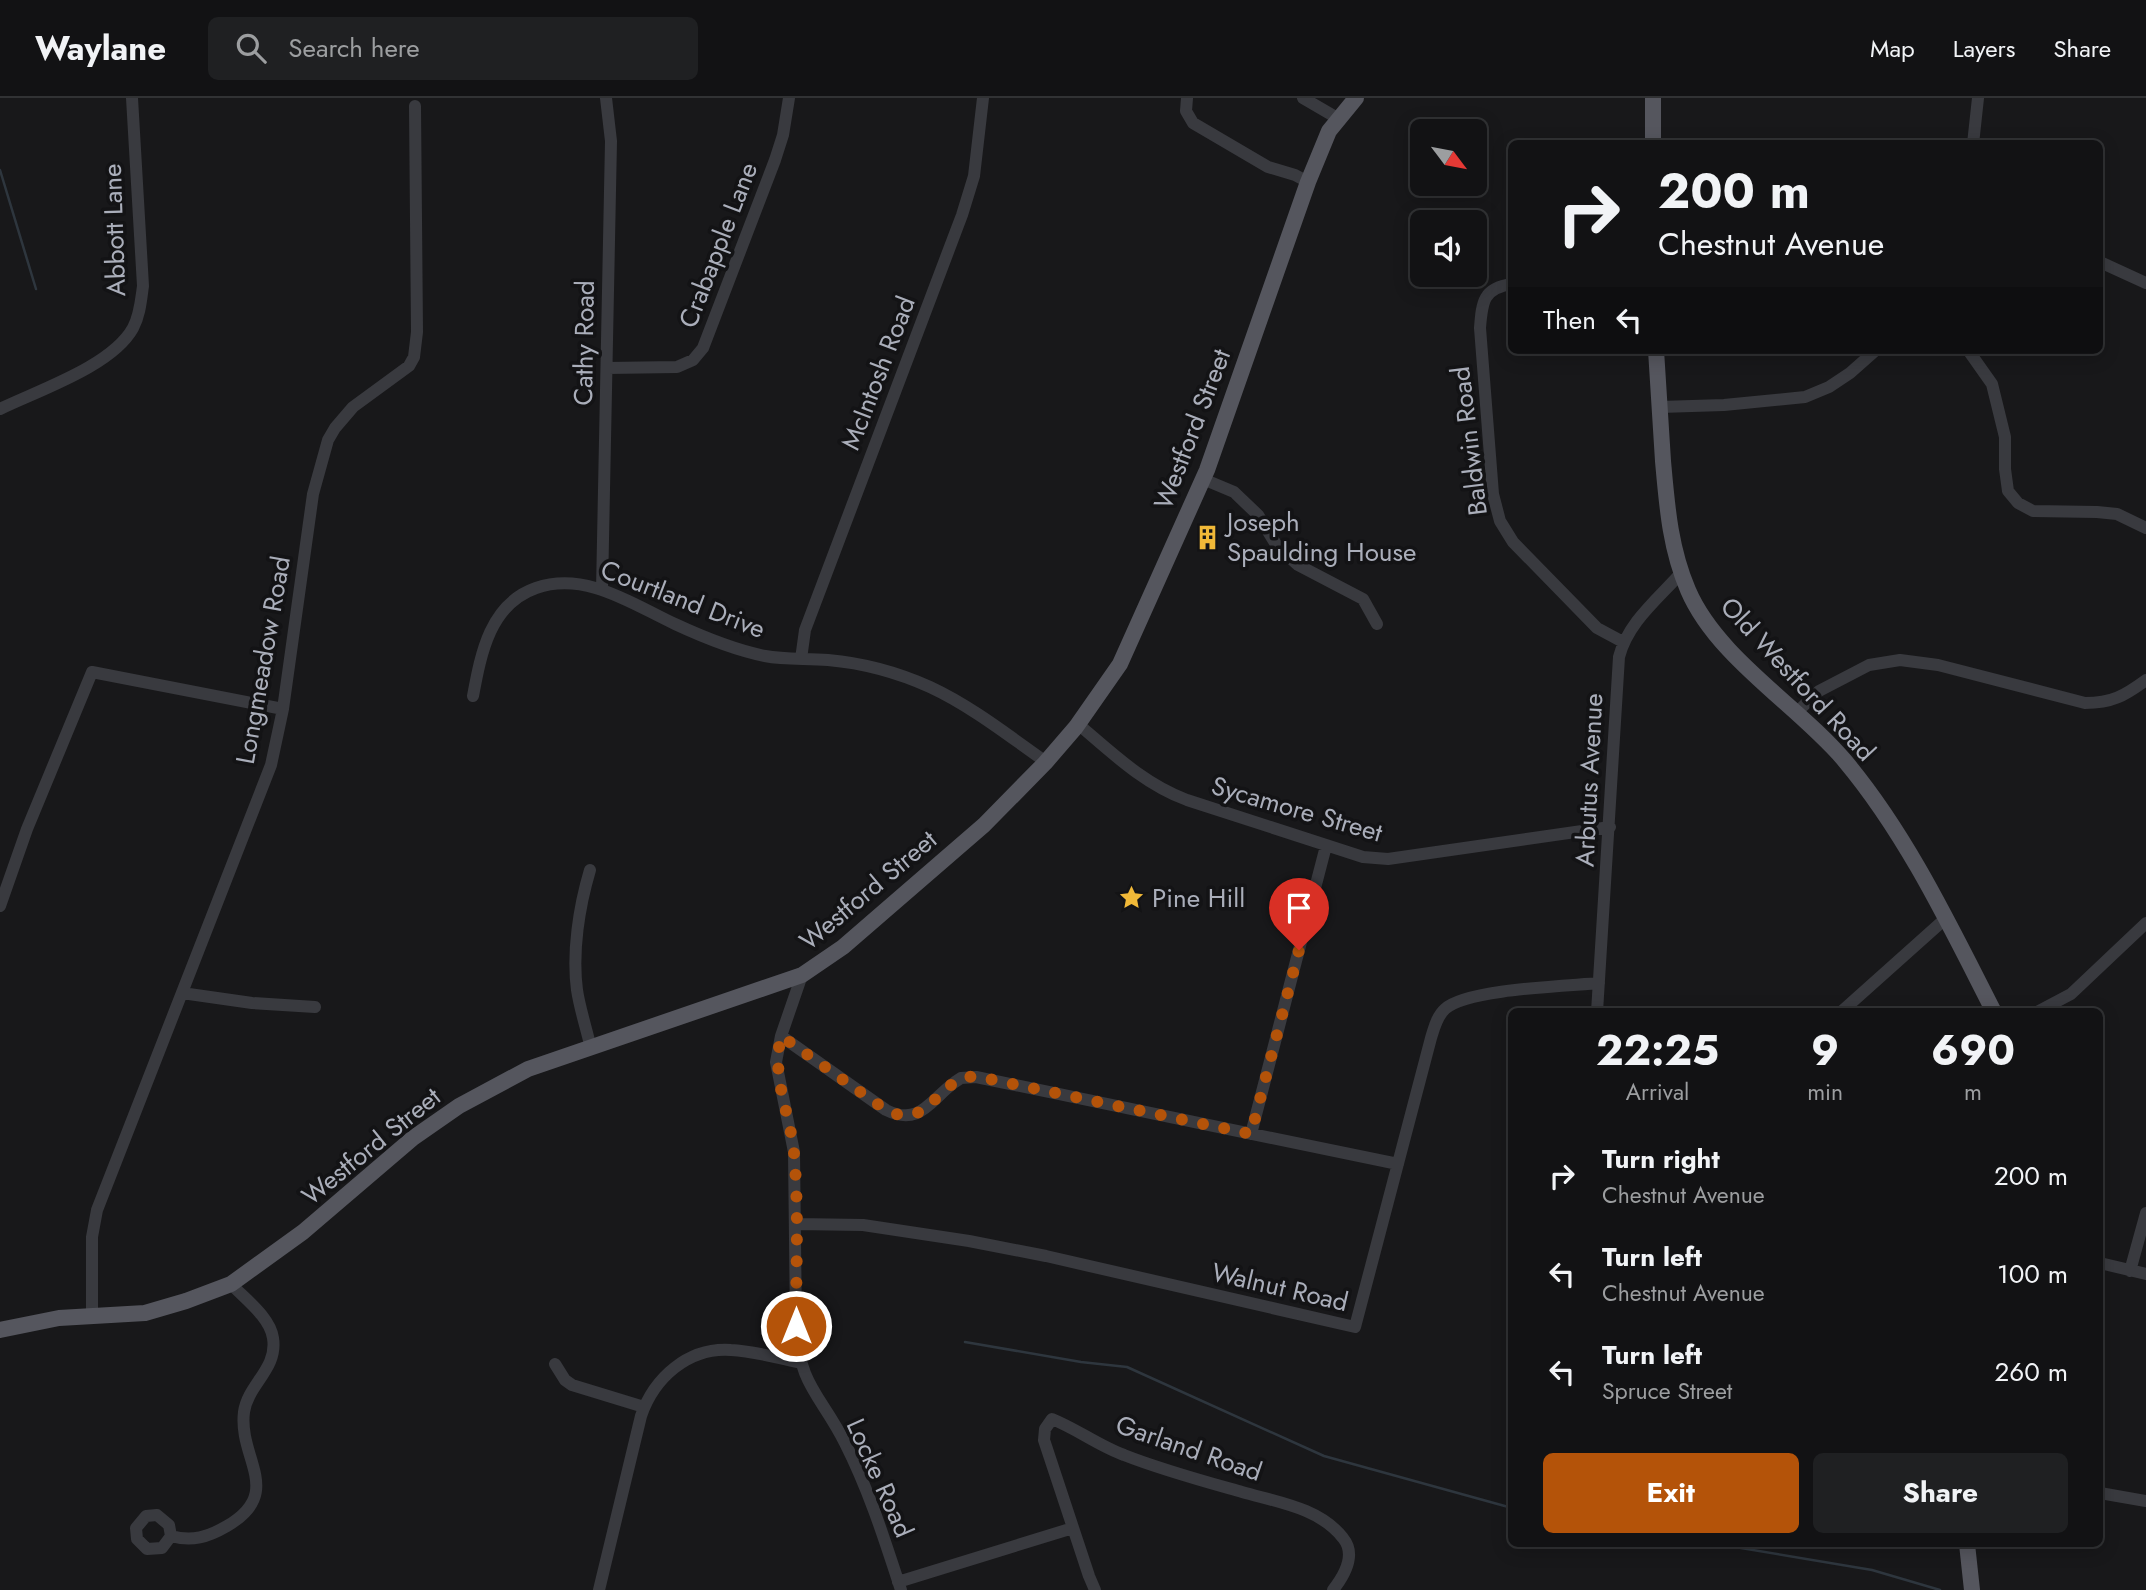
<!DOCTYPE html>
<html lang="en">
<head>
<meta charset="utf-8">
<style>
  :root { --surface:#121214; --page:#1f2022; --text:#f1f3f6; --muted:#9c9ea0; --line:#313234; --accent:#b45309 }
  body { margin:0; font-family:Jost,sans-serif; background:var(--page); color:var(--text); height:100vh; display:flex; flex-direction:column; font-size:26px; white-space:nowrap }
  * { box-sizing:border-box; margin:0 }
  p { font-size:23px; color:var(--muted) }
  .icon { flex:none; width:38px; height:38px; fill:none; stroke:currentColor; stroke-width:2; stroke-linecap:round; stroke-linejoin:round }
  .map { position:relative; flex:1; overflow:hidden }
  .details { position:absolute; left:1508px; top:910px; width:595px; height:539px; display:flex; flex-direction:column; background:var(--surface); border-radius:10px; box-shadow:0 4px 18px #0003,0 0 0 2px var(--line) }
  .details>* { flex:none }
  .hud { position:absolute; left:1508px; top:42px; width:595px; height:214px; border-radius:10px; box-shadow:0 4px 18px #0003,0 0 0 2px var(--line); background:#121214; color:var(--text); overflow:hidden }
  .needle { width:46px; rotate:122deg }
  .controls { position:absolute; left:1410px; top:21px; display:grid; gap:14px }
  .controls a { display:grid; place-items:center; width:77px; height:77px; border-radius:10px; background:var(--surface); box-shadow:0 4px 18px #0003,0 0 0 2px var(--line); font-size:35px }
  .pin { position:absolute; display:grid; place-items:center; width:60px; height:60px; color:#fff; margin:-72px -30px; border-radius:50% 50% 50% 0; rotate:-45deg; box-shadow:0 0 7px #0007 }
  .pin .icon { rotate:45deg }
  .me { position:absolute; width:77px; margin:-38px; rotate:0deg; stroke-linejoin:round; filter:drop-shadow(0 0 5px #0008) }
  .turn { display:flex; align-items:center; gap:24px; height:147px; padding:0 35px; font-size:32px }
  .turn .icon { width:91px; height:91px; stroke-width:2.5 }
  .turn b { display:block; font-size:49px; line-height:60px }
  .then { display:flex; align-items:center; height:66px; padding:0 35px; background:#0003; gap:14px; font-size:26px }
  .eta { display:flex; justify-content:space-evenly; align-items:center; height:119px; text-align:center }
  .eta b { font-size:42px; font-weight:700; line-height:49px }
  .cta { display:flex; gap:14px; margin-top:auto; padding:14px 35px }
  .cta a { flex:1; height:80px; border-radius:10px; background:var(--accent); color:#fff; font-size:28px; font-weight:700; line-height:80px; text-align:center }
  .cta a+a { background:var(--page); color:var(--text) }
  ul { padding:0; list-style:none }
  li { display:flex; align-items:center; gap:21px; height:98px; padding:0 35px }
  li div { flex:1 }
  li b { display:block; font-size:26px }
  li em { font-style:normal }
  header { display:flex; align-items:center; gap:42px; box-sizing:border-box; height:98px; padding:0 35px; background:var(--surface); border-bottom:2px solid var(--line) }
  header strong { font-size:33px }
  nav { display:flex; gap:38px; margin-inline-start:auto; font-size:24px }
  .search { width:490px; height:63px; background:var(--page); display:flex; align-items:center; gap:18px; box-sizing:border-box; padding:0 24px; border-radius:10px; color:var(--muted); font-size:26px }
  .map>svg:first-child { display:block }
</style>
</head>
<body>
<header>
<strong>Waylane</strong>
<div class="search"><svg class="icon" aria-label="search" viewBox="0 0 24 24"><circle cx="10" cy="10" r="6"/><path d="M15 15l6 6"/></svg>Search here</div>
<nav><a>Map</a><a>Layers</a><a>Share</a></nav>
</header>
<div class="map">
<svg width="2146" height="1492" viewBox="0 0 2146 1492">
  <rect width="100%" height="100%" fill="#18181a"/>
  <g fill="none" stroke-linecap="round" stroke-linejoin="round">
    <path stroke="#2e363e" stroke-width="2.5" d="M0,72L36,191
      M965,1244L1081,1264L1127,1269L1324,1358L1512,1410
      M1717,1446L1872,1472L1940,1492"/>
    <path stroke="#393a3f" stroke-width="12" d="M1187,0L1186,13L1193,25L1268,69L1295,77L1308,84
      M1303,0L1339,21
      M1973,46L1978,0
      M2100,164L2146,185
      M1512,186C1483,190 1482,204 1480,230L1493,396L1500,423L1513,444L1597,530L1623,544
      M1968,252L1992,286L2005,339V371L2008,393L2018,405L2033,413L2097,414L2117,416L2146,430
      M607,270L677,269L693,262L703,250L775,62L783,37L789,0
      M1660,309L1724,307L1805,299L1829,289L1850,275L1876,252
      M0,311C39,292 112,268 133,230C140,217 141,202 143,188L132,0
      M1203,381L1234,394L1258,417L1277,448L1298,467L1363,501L1377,526
      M602,492L611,43L606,0
      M801,561L805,532L962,117L974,78L983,0
      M473,598C481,555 490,506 536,490C586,473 632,506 675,526C703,539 735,552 765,558C786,562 807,560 828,562C862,565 899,575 930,589C971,608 1009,638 1046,664
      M1796,615L1819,593L1869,567L1900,562L1938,567L2085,605C2112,605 2124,598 2146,582
      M1078,626C1112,655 1144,686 1187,702L1363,759L1388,761L1610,729
      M590,772C579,809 572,854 577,892C580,912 587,932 591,951
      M0,808L27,731L92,574L283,611
      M802,877L781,938L776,964L794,1054L796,1228C799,1288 821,1297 845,1345C869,1392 885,1443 901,1492
      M182,895L252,905L315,909
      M1597,914L1619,559C1628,524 1658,501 1681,475
      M1841,914L1945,821
      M2037,914L2071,896L2146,825
      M781,938L886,1012C920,1029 930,1002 955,984L961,980L976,979L1398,1066
      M1251,1036L1326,748
      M796,1126L863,1127L969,1143L1046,1158L1355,1229L1431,940C1434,930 1437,918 1445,911C1466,891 1567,888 1599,885
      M2100,1165L2146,1176
      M2130,1173L2146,1115
      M92,1217V1139L97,1112L271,667L283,611L313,396L328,342L335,330L353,309L409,268L414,259L417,234L415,8
      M555,1266L565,1282L572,1287L644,1309
      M2100,1395L2146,1403
      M171,1438L162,1450L147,1451L137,1441L136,1430L146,1418L157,1417L169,1427L171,1438C192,1444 208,1439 227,1428C285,1394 238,1361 244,1314C248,1286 278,1271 273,1240C270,1219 245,1201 231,1186
      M898,1484L1073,1430
      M599,1492L641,1318C654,1280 688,1249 731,1252C754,1253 778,1260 801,1265
      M1095,1492L1089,1478L1044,1342L1045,1331L1052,1321C1077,1331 1099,1348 1124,1357C1162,1372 1203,1383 1242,1394C1277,1404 1320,1410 1343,1440C1357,1457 1344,1478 1333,1492"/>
    <path stroke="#55565e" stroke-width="16" d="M1653,0V46
      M1656,252C1658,289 1661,326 1663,363C1667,408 1670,450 1688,492C1717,560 1799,608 1845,663C1907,737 1950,828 1994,914
      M0,1232L59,1220L145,1215L186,1203L231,1186L303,1134L413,1040L459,1008L528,971L802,877L843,849L984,727L1045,665L1076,629L1120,566L1207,372L1308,84L1329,33L1356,0
      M1967,1446L1972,1492"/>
  </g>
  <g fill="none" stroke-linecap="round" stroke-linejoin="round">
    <path stroke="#b45309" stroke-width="12" stroke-dasharray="0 21.6" d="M796,1228C796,1170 799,1112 794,1055C790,1014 771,981 781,938L886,1012C921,1029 929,1002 955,984L961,980L975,978L1251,1036L1299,852"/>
  </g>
  <defs>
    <symbol id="building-bare" viewBox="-9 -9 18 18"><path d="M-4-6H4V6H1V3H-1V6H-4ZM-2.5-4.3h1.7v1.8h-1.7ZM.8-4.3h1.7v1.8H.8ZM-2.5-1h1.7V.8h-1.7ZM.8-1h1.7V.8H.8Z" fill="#f1b938" stroke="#131315" stroke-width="2.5" paint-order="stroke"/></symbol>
    <symbol id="sight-bare" viewBox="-9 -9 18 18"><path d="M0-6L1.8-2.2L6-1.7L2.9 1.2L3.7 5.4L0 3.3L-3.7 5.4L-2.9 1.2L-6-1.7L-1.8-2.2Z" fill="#f1b938" stroke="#131315" stroke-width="2.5" paint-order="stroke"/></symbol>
  </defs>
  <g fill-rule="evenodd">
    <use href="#building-bare" x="1190" y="422" width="35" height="35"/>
    <use href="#sight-bare" x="1114" y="782" width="35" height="35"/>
  </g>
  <g text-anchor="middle" stroke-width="7" stroke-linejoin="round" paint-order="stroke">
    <g font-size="26" fill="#aaaeba" stroke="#131315">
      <text transform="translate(114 132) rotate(-92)" y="9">Abbott Lane</text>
      <text transform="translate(718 147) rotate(-69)" y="9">Crabapple Lane</text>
      <text transform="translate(584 245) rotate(-89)" y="9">Cathy Road</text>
      <text transform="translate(878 275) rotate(-69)" y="9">McIntosh Road</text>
      <text transform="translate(1192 331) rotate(-69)" y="9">Westford Street</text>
      <text transform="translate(1469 343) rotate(-97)" y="9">Baldwin Road</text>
      <text transform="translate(683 501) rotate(21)" y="9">Courtland Drive</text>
      <text transform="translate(263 562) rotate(-80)" y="9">Longmeadow Road</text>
      <text transform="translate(1798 581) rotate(47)" y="9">Old Westford Road</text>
      <text transform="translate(1589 682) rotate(-87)" y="9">Arbutus Avenue</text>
      <text transform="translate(1297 711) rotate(16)" y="9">Sycamore Street</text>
      <text transform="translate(868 792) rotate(-40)" y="9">Westford Street</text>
      <text transform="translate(371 1048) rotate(-39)" y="9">Westford Street</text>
      <text transform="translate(1280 1189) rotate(13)" y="9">Walnut Road</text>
      <text transform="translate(1189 1350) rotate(19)" y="9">Garland Road</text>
      <text transform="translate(880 1380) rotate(66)" y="9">Locke Road</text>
    </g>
    <g font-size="26" fill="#aaaeba" stroke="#131315" text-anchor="start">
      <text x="1227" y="433">Joseph<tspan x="1227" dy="30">Spaulding House</tspan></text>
      <text x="1152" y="809">Pine Hill</text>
    </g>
  </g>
</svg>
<div class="controls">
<a><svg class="needle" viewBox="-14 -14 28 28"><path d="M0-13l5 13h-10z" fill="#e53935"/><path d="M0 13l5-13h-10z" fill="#9c9ea0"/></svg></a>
<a><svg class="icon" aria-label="sound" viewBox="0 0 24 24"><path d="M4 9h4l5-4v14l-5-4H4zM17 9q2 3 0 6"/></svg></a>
</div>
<div class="pin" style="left:1299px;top:852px;background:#d93025"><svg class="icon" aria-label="arrive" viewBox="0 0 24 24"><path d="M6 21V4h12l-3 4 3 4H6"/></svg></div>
<svg class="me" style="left:796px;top:1228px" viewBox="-20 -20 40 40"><circle r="17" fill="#b45309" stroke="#fff" stroke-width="3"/><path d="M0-11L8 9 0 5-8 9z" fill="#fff"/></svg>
<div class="hud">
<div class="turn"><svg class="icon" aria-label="right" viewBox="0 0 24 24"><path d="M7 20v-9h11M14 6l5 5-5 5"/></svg><div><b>200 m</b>Chestnut Avenue</div></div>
<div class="then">Then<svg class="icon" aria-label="left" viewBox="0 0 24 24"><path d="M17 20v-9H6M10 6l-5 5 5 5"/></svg></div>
</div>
<section class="details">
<div class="eta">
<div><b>22:25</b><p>Arrival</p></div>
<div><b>9</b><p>min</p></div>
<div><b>690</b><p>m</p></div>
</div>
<ul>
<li><svg class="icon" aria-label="right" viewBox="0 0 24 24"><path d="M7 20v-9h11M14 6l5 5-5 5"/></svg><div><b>Turn right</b><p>Chestnut Avenue</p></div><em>200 m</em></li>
<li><svg class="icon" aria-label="left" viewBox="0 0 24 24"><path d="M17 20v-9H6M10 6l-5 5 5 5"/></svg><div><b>Turn left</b><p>Chestnut Avenue</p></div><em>100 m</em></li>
<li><svg class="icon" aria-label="left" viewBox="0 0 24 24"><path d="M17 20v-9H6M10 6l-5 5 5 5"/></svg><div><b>Turn left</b><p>Spruce Street</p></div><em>260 m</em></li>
</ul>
<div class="cta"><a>Exit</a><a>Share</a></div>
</section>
</div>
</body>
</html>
